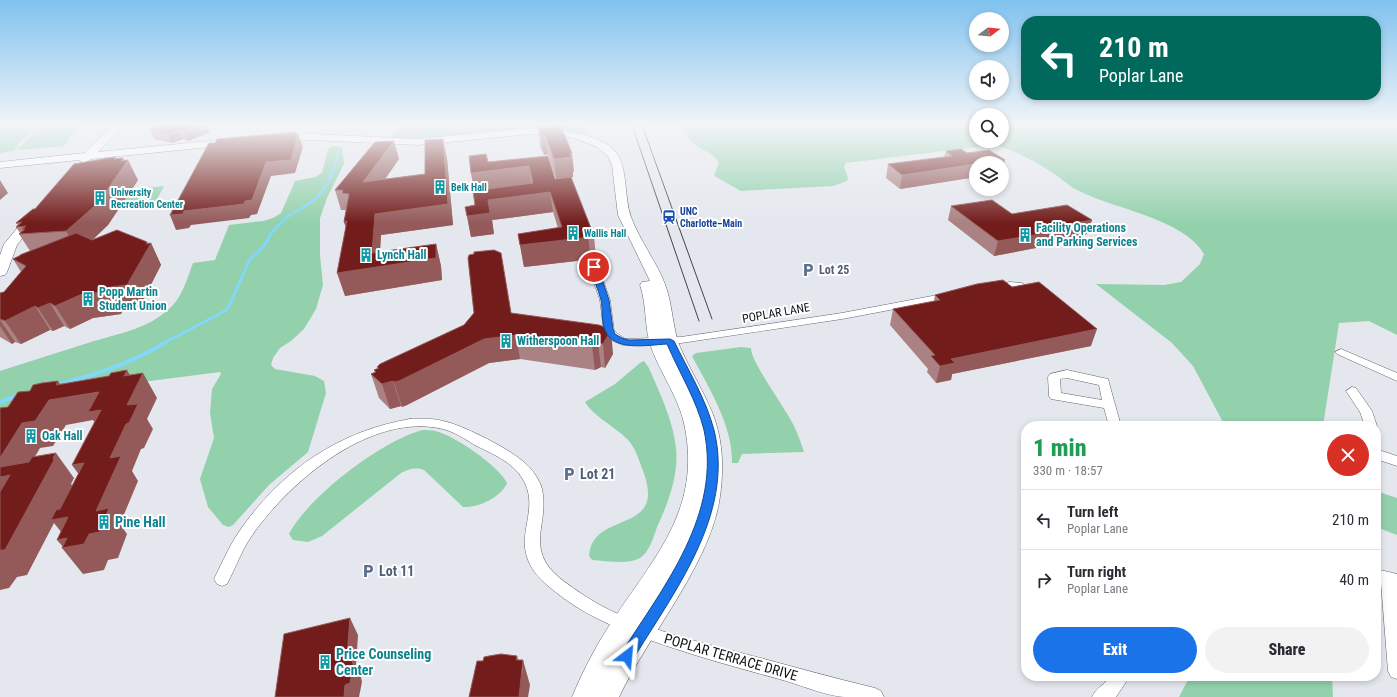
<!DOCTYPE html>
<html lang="en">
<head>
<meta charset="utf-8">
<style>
  :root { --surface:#fff; --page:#f2f2f3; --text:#2b2b33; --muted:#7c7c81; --line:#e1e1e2; --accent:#1a73e8 }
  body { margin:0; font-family:"Roboto Condensed",sans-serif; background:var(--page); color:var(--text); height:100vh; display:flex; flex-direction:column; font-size:15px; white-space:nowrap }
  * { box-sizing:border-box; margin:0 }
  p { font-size:13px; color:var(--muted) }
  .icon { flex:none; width:22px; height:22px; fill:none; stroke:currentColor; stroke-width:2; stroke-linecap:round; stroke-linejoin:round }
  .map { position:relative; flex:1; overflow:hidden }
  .drawer { position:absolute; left:1021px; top:421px; width:360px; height:260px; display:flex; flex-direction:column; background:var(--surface); border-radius:16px; box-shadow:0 2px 6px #0003 }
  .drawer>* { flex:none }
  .hud { position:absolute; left:1021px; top:16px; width:360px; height:84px; border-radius:16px; box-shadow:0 2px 6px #0003; background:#00695c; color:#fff; overflow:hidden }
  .needle { width:26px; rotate:74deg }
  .fabs { position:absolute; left:969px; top:12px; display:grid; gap:8px }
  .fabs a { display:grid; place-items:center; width:40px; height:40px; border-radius:50%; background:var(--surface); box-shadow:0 2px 6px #0003; font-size:20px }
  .pin { position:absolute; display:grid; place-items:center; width:34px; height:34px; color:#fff; margin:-17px; border:2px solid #fff; border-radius:50%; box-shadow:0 1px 4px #0007 }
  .me { position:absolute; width:44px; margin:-22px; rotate:29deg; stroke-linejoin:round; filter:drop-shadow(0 0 3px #0008) }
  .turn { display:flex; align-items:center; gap:14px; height:84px; padding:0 12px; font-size:18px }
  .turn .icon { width:52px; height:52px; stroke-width:2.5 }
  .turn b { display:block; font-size:28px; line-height:34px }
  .round { display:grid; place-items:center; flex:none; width:42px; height:42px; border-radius:21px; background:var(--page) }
  .overview { display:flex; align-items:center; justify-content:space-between; height:68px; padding:0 12px }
  h1 { font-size:24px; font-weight:800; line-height:30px; color:#1e9e55 }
  .cta { display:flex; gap:8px; margin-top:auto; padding:8px 12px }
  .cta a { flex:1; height:46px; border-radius:24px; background:var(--accent); color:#fff; font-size:16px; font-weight:800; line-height:46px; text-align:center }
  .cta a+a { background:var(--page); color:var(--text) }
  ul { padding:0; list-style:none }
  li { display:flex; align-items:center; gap:12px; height:60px; padding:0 12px; border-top:1px solid var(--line) }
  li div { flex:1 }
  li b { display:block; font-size:15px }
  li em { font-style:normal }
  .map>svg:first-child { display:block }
</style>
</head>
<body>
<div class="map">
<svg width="1397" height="697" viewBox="0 0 1397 697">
  <rect width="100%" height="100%" fill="#e4e7ee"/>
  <path fill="#93d1ac" d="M40,125L17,145L19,146L13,151L0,153V126Z
    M43,125H83L67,140L68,141L64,146L17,150Z
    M405,125H586L585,134C540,123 505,133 461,137C437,139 414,139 391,137Z
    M679,125H976V141H1002V125H1397V335L1369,321L1339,323L1323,426H1225L1193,366L1172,343L1096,284L1164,285L1181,282L1200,264L1204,254C1184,219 1115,209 1081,192C1071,188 1065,181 1056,175C1040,164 1012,148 993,145L846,163L844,167L848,178L847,181L833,186L741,191L716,177L714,175L719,163C713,151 699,151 691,141C686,136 683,130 679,125Z
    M333,146L342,147L344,164L327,198L320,218V255L323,285L316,309L304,329L291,341L280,348L273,358L271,365L275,369L315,376L324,381L326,393L308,452L269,485L233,525L229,527L223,525L208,507L200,479L214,438L210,413L212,389L221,374L220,372L150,381L38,401L0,417V371C29,362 58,352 88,343C116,334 146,330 169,309C182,298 187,279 193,263L215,260L229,225L263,221L273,218L281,213L295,181L315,177L322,173L328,149Z
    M164,186L155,203L120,207L131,190Z
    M741,347L751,348C750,361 787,410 794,426C798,434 801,443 804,452L742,454L738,463H732C733,426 709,388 692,356L696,353Z
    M644,361L649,368C660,394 673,420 676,448C679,474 668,504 657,527C654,536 649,553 640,558C627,565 607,561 592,560L589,556C592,509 668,536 643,471C639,460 636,449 628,440C617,428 593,416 585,402L615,384L640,363Z
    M423,430C427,430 432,430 435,431C454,435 499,466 507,483C501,497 479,508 463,507L424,470C415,467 409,469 401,473L322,536L308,542L293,540L289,534C308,497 382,440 423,430Z
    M1376,491L1397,498V535L1376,527Z
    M1190,676H1332L1333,697H1179Z"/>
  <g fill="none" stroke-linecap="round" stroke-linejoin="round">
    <path stroke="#82d8f9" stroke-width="2.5" d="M344,130L345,125
      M282,222C289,213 302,210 310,203C328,191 335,170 339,150"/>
    <path stroke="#82d8f9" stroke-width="3" d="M164,343L225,311L229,306L250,259L265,245L272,232L283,221"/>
    <path stroke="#82d8f9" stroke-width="4" d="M57,385C97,374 130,364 166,342
      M0,402L19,395"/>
    <defs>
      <path id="street" d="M591,257L596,260L610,300L614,331L625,339L681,337L842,313L948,293L953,296L948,299L842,319L681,343L623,345L611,340L604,332L600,300L586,260Z
        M1010,282L1022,283L1027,286C1023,290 1002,289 995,291L990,288L992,286Z
        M1341,349L1397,373V381L1337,354L1335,352Z
        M1067,370L1108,379L1121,426H1109L1104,408L1051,399L1049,396L1048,377L1050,374ZM1067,378L1099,385L1102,400L1061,393L1060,379Z
        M1352,387L1356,388L1372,411L1377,426L1376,428V426H1365L1360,412L1346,391Z
        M410,419C421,419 433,418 443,421C463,425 512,450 526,464C533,470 540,481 542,489C545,503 543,515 541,528C535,564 556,576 582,594C629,626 695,641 749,655C791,666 833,678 875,688L881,691L884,697C871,697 858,697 845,697C826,696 798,684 779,679C735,667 691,655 647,639C613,627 582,614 553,590C542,581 531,571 527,557C518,530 540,506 522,478C512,461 490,453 473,444C464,438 454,432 443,429C372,412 291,480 253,534C242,549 236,567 227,584L222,586L217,584L214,579C223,561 231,542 243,526C285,468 340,431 410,419Z
        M1376,449L1397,456V466L1376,459Z
        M1376,569L1397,574V679L1391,677L1388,671L1381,583L1376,581Z
        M1111,676H1130L1116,697H1092C1096,688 1105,684 1111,676Z"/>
      <path id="secondary" d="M112,125H123L98,152L229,139L234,142L229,145L91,159L84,163L79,160L0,168V162L85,153Z
        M532,128C556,129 599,132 616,152C628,167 624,198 631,217C640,241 656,261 665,284C673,305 672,327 680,347C690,370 703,390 712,412C724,441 724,473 719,503C707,568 648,636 619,697H572C584,668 599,640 617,614C658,553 700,507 685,428C680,399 661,375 651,347C644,327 647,305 640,285L642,282L650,281L618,215L612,165L608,156L597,147L574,138L554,135L532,134L418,145L313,140L278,141L273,138L278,135L313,134L418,139Z
        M34,212L40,216L17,245L7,272L5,275L0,276V255L4,244L30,213Z"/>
    </defs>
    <use href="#street" stroke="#63656c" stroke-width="1"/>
    <use href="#secondary" stroke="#63656c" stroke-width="1"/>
    <use href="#street" fill="#fff" fill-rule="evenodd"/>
    <use href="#secondary" fill="#fff" fill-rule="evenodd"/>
    <path stroke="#434447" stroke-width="1" d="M634,125L635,134L699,321
      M642,125L712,319"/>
  </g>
  <path fill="#ab8284" d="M160,125H207L210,132L188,141L183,139L172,143L154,139L149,129Z
    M561,126L574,172H573V177L556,179L548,154L544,155L540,147L538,128Z
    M946,151L967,153L976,163V177L900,189L886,178L888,164L944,157Z
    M548,156L555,179L594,236L596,258L590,256L585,260L524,267L518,234L558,228L553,212L492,220L494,234L471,237L467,216L475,205L474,191L471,173L488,162Z
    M447,158L453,225L381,235L380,252L436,244L441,266L442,280L345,296L346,227L344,222L346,210H341L335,190L399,159L385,179L425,174Z
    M116,159L124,161L138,180L108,225L92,240L151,243L161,265L139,308L123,310L121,314L93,318L70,329L64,326L53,331L50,330L21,344L15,342L12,344L0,337V293L4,292L21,272L13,259L21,256L20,255L30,251L19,234L20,233L16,227L18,225L16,223L35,209Z
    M951,206L1012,214L1092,220L1087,234L1037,244L1036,248L994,256L948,220Z
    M1012,287L1091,346L952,374L951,380L936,383L927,372L928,369L890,325L893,309L934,301L935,295Z
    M474,313H512L607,330L613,354L605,368L601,367L595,370L520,359L489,363L407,405L402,407L401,406L390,409L379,398L371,374L375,372L374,370L378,369L377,367L464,325Z"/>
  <path fill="#945a5a" d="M200,125H207L210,132L188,141L184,131Z
    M179,130L183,139L172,143L168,134Z
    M296,132L298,138V134L303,147L295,173L271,176L257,214L251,215L249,218L191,225L189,228L176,230L170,215L184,211L245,201L266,162L295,135Z
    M541,136H545L548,154L544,155Z
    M443,139L447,158L453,225L381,235L379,267L436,244L441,266L442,280L345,296L337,273L372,253L375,214L448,204Z
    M394,141L399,159L369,202L363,182Z
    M570,153H572L574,172H573V177L556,179L554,159Z
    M115,157L122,170L121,161L123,158L126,164L128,160L138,180L108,225L79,253L66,231Z
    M1005,160L1002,173V163H986Z
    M976,164V177L900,189L902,175Z
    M529,166L532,186L475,192L471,173Z
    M0,180L8,193L0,200Z
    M550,192L553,212L492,220L494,234L471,237L467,216L488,200Z
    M1092,220L1087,234L1037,244L1036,248L994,256L998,241L1035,230Z
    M347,221L351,243L344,222Z
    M588,234L590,256L585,260L524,267L520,245Z
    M147,242L149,246L151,243L161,265L139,308L123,310L121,314L93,318L70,329L55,306L80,295L146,244Z
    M50,303L64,326L53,331L38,308Z
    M35,306L50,330L21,344L5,321Z
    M0,320L15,342L12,344L0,326Z
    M607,328V336L611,330L613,354L605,368L603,344Z
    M1097,329L1091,346L952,374L951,380L936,383L940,366L951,359Z
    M516,335L520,359L489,363L407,405L402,407L394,382L484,339Z
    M598,343L601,367L595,370L592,346Z
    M127,370L136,386L143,373L157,398L147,419L153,429L144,448L141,449L132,471L138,481L120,524L127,534L118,558L108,560L104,570L83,574L62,548H64L57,540L66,538L54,523L27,575L17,577L9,588L0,590V550L56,453L74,478L71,484L96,511L110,458L127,405L124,376Z
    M58,381L69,397L99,392L104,437L93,420L66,425L53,446L40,448L18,486L0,506V458L22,423L56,385Z
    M393,381L401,406L390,409L382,384Z
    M84,463L90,490L72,465Z
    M350,618L358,635L356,666L360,673L362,682L359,697H344Z
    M517,656L522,674L523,660L530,685L528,697H519L516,660Z"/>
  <path fill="#721d1b" stroke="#945a5a" d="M160,125H200L184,131L179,130L168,134L149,129Z
    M561,126L572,153H570L571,157L554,159L545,136H541L538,128Z
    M296,132L295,135L298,134L291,160L266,162L252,200L245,201L244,204L184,211L183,214L170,215L209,143H215L217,139Z
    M443,139L448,204L375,214L372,253L436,244V258L337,273L347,221L344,222L349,194L342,193L343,190H335L375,142L394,141L363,182L425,174V140Z
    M961,149L967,153L989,150L1005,160L986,163H976V164L902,175L888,164L952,156L946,151Z
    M486,154L488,162L548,156L555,179L571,177L594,236L588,234L582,238L520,245L518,234L562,227L550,192L488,200L490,213L467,216L465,207L475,205L473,191L533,183L529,166L471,173L469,156Z
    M115,157L114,159L123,158L121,161L128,160L97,204L66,231L19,234L25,229H22L26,226L16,227L22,222L16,223L33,209H35L74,164Z
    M992,200L1012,214L1067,205L1092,220L1035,230L1040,234L998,241L951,206Z
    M117,230L147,242L146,244L151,243L127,285L110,287L108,291L80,295L55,306L50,303L38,308L35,306L5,321L0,319V293L4,292L26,266L13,259L21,255H20L76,233L92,240Z
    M494,250L501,253L511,313L599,325L607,328L606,329L611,330L603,344L598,343L592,346L516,335L484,339L399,381L394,382L393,381L382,384L371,374L376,372L374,370L379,368L377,367L380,364L464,325L474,313L468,258L469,255L474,254V252Z
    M1003,280L1012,287L1039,282L1097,329L951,359L955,363L940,366L931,356L935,355L893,309L940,300L935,295L977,284Z
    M127,370L124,376L143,373L127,405L138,404L129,423L126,424L110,458L121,456L96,511L109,508L99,532L89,534L84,544L62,548L67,538L57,540L68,517L51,520L56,510L60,509L84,463L72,465L101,410L88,412L99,392L49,400L35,421L22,423L0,458V408L8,407L18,392L30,391L33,385L42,383L58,381L56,385L109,376L111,373Z
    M56,453L53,458L54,460L5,550H0V492L10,475L0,477V467L29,462L32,457Z
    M350,618L347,657L351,656L353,665L350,683L345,685L344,697H275L284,634Z
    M501,654L517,656L516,660H523L519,697H469L477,661H483L484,657L489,656Z"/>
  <linearGradient id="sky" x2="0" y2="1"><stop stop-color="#7fc2ef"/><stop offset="0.56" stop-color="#f3f4f7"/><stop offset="1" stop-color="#f3f4f7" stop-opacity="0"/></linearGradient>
  <rect width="1397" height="223" fill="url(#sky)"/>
  <path fill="#1a73e8" stroke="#114b97" d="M594,265L598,267L609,300L613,329L615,334L622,338L629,340L670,339L674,341C688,370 706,399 714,430C735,515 673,593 632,661L627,663L622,661L620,656L622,652C664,586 722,514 704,430C697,401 679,372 667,344C648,345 613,352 605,330C601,321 603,309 601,300C598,289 593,278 590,267Z"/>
  <defs>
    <symbol id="building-bare" viewBox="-9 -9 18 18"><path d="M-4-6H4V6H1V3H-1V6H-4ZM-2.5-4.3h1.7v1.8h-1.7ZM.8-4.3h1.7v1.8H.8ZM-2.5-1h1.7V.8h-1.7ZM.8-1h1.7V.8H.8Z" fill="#0f9aa8" stroke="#fff" stroke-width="2.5" paint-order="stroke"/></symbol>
    <symbol id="station-bare" viewBox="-9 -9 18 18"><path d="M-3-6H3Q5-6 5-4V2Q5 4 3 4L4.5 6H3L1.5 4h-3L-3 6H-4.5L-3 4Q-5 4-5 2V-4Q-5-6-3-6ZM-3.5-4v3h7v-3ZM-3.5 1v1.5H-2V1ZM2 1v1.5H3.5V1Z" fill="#1a4fb4" stroke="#fff" stroke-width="2.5" paint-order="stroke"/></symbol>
    <symbol id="parking-bare" viewBox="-9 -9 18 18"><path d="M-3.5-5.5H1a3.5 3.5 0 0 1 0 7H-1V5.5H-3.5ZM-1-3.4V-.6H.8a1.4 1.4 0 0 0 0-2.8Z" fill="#5c6f8a" stroke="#fff" stroke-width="2.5" paint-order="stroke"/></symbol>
  </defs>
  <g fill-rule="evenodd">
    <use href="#building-bare" x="430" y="177" width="20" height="20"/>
    <use href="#building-bare" x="90" y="188" width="20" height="20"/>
    <use href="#station-bare" x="659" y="207" width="20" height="20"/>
    <use href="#building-bare" x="563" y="223" width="20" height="20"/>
    <use href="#building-bare" x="1015" y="225" width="20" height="20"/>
    <use href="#building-bare" x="356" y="245" width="20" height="20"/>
    <use href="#parking-bare" x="798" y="260" width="20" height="20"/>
    <use href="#building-bare" x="78" y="289" width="20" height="20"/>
    <use href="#building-bare" x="496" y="331" width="20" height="20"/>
    <use href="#building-bare" x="21" y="426" width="20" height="20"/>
    <use href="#parking-bare" x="559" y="464" width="20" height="20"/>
    <use href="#building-bare" x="94" y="512" width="20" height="20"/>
    <use href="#parking-bare" x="358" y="561" width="20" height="20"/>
    <use href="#building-bare" x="315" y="652" width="20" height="20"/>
  </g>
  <g text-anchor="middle" stroke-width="4" stroke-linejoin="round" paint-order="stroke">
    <g font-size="10" font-weight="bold" fill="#0d838f" stroke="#fff" text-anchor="start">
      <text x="451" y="191">Belk Hall</text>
      <text x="111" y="196">University<tspan x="111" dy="12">Recreation Center</tspan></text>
      <text x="584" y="237">Wallis Hall</text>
    </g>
    <g font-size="10" font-weight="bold" fill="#164399" stroke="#fff" text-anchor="start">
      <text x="680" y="215">UNC<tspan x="680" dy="12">Charlotte–Main</tspan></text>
    </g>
    <g font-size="12" font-weight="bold" fill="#0d838f" stroke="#fff" text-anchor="start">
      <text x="1036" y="232">Facility Operations<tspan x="1036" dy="14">and Parking Services</tspan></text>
      <text x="377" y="259">Lynch Hall</text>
      <text x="99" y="296">Popp Martin<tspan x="99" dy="14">Student Union</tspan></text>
      <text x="517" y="345">Witherspoon Hall</text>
      <text x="42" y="440">Oak Hall</text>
    </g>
    <g font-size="12" font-weight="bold" fill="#4e5e75" stroke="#fff" text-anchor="start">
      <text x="819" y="274">Lot 25</text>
    </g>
    <g font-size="12" fill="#101113" stroke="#fff">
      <text transform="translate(776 313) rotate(-10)" y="4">POPLAR LANE</text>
    </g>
    <g font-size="14" font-weight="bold" fill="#4e5e75" stroke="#fff" text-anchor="start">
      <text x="580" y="479">Lot 21</text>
      <text x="379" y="576">Lot 11</text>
    </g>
    <g font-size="14" font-weight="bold" fill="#0d838f" stroke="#fff" text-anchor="start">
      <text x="115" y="527">Pine Hall</text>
      <text x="336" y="659">Price Counseling<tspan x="336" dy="16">Center</tspan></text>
    </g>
    <g font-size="14" fill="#101113" stroke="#fff">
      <text transform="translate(731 657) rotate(16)" y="5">POPLAR TERRACE DRIVE</text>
    </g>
  </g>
</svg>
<div class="fabs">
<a><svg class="needle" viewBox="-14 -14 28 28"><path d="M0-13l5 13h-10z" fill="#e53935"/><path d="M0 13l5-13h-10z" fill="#7c7c81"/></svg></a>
<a><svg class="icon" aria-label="sound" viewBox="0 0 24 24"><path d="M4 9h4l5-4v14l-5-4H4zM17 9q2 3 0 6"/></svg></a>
<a><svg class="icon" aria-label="search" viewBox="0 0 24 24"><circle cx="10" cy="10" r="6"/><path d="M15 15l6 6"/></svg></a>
<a><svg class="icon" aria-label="layers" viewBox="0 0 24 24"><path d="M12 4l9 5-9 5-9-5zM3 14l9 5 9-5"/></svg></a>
</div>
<div class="pin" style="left:594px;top:267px;background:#d93025"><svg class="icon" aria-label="arrive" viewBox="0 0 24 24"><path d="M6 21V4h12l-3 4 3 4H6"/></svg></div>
<svg class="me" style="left:627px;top:656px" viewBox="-20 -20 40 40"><path d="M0-17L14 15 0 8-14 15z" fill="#1a73e8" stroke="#fff" stroke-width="4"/></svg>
<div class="hud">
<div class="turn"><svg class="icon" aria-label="left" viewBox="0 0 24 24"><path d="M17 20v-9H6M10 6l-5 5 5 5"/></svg><div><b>210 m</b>Poplar Lane</div></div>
</div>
<section class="drawer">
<div class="overview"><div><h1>1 min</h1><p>330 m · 18:57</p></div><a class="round" style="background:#d93025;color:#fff"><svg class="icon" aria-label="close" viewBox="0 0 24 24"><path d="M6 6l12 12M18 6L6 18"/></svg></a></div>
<ul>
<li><svg class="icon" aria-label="left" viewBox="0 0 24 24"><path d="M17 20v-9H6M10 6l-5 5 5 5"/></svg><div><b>Turn left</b><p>Poplar Lane</p></div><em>210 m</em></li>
<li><svg class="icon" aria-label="right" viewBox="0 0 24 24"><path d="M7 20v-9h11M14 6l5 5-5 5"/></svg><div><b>Turn right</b><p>Poplar Lane</p></div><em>40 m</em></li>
</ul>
<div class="cta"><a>Exit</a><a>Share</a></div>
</section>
</div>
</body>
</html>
